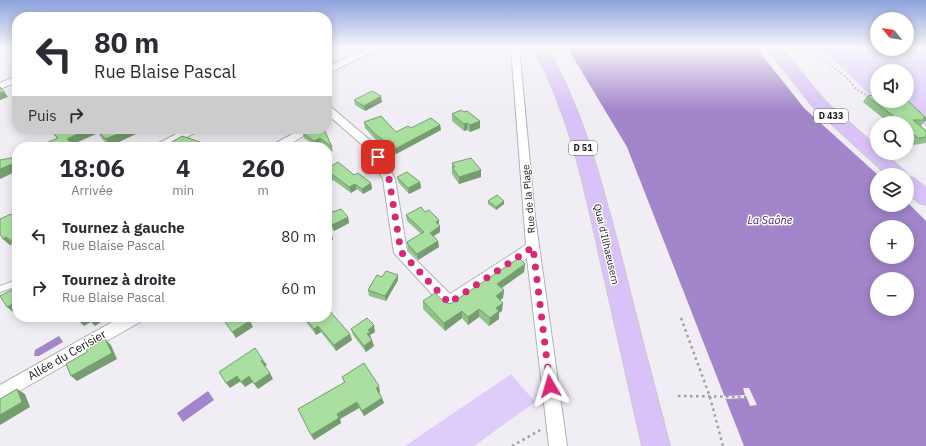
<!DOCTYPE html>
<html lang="fr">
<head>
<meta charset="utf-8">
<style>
  :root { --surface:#fff; --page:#f2f2f3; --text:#2b2b33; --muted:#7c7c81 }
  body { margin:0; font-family:"IBM Plex Sans",sans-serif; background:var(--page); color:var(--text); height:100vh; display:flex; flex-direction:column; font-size:15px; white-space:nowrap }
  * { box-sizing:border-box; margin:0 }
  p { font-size:13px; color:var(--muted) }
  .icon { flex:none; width:22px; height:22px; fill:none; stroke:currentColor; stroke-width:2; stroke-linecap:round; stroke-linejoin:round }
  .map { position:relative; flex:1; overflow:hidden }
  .details { position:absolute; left:12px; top:142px; width:320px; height:180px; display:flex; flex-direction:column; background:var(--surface); border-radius:16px; box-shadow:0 2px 10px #0003 }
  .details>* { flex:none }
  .banner { position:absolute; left:12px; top:12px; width:320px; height:122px; border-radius:16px; box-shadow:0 2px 10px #0003; background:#fff; color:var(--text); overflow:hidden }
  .needle { width:26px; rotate:300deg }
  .buttons { position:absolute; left:870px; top:12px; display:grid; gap:8px }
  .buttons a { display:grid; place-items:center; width:44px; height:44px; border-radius:50%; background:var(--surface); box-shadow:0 2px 10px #0003; font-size:20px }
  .pin { position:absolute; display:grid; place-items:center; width:34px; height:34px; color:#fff; margin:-17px; border-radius:8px; box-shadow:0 2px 6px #0006 }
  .me { position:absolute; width:44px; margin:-22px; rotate:353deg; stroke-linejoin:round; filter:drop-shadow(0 0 3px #0008) }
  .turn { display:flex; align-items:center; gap:14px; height:84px; padding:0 16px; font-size:18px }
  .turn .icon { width:52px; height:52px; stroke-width:2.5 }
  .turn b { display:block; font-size:28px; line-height:34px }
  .then { display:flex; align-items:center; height:38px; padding:0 16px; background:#0003; gap:8px; font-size:15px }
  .eta { display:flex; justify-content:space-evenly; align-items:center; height:68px; text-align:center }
  .eta b { font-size:24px; font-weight:700; line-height:28px }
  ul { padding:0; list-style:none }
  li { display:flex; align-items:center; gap:12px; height:52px; padding:0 16px }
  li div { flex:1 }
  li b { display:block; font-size:15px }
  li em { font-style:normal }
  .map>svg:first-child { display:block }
</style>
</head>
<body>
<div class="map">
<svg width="926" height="446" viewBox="0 0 926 446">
  <rect width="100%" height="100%" fill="#f0edf5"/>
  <path fill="#deccfb" d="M821,47L907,49V47H926V127L907,108V71H877V96L872,97Z
    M511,374L535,402L474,446H405Z"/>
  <path fill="#a285ca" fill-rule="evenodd" d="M567,47H756L804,108L878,175L877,205H907V202L926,221V446H744L627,147ZM877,227H907V257H877ZM877,279H907V309H877Z
    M59,336L63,342L39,356H34L35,350Z
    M208,391L214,400L183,422L177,413Z"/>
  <path fill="#f0edf5" d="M743,388H749L757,405L750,406L747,398L726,399L724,396L745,395Z"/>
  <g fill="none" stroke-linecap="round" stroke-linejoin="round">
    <defs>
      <path id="service" d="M17,280V286L0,292V286Z"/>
      <path id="minor" d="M371,47H377L378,49L327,74V67Z
        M511,47H519L535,217L567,446H549L527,258L454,307L449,309L444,307L394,253L383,179L367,149L327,114V106L331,107L378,147L395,179L407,251L450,294L526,245Z
        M17,76V82L0,89V83Z
        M186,129H199L198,131L168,147H153L155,145Z
        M302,129H315L285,147H270L272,145Z
        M121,317H143L140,322L0,402V385Z"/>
      <path id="primary" d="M533,47H547C584,113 601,180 620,252C636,317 653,381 670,446H642C628,382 613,318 599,254C583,181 569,114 533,47Z
        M766,47H780L825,101L877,147V153H884L904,171L907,175H887L813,107Z
        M907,176L914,178L926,188V205L919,203L907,192Z"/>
    </defs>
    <use href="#service" stroke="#b2afb7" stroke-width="2"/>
    <use href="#minor" stroke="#b2afb7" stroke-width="2"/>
    <use href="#primary" stroke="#ccc" stroke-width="2"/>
    <path stroke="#a09da3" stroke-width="1.5" stroke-dasharray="1.5 2.5" stroke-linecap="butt" d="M811,47L816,54L848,79L856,89L869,97"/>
    <path stroke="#a09da3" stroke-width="2.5" stroke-dasharray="2.5 3.5" stroke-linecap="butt" d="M681,318L710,397L723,446
      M678,396L750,397
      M512,446L542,429"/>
    <use href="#service" fill="#fff" fill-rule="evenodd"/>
    <use href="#minor" fill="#fff" fill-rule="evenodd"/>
    <use href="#primary" fill="#d8c2f7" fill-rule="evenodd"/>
  </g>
  <path fill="#91c189" d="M867,96L926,118L925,119L926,120L921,126L926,131V143L913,145L907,140V123H889L863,102Z
    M354,100L382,102L365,111L355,105Z
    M464,112L480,121V128L470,132L467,130L464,131L452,121V114Z
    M364,122L396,132L411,128L440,125L441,130L396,154L375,139L365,128Z
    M48,129H93L96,134L72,144L57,138Z
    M105,129H133L136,134L110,146L102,139L98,132Z
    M308,129L332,147L333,152L321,143L316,146L304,138L302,132Z
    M172,142H200L202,147H174Z
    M452,163L481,170V177L459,184L452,174Z
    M327,168L354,175L371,183L372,189L363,194L357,189L351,193L333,180L327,183Z
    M397,177L420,182L421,188L409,194L398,182Z
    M488,201H504V204L496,210L488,204Z
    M327,214L348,217L349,223L334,231L327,223Z
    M406,215L439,226L440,232L434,236L438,241L439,247L418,260L408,250L407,242L421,234L407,221Z
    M15,218H17V247L12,244L10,245L3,239Z
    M327,229L333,239L330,242L327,240Z
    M525,264L524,272L502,288L504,290L503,298L500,300L502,311L499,313V319L489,326L479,317L468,325L462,318L445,331L423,309V301L442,300L450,304Z
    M398,275V280L386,301L369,296L368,290L382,277Z
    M304,317L350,334L352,340L336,351L321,332L316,335L307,323Z
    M351,329L375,332L370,335L374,346L366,352L353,335Z
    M342,377L380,392L379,393L384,403L364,416L359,408L340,419L341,423L314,440L311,435L344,382Z"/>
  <path fill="#769d6f" d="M4,91L8,97L0,100V93Z
    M381,96L382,102L365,111L364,106Z
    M480,121V128L470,132V125Z
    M467,123V130L464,131V124Z
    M440,125L441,130L396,154L395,149Z
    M88,129H93L96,134L71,145L67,139Z
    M129,129H133L136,134L110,146L106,139Z
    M293,129H299L294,132Z
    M320,138L321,143L316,146L314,141Z
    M200,142L202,147H193Z
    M17,162V171L0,179V169Z
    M481,170V177L459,184V177Z
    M332,174L333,180L327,183V177Z
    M420,182L421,188L409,194L408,188Z
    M371,183L372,189L363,194L362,189Z
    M355,184L357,189L351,193L349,187Z
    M504,201V204L496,210V207Z
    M348,217L349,223L334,231L332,225Z
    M439,220V226L436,222Z
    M440,226V232L430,238V233Z
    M331,232L333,239L330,242L328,236Z
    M6,237L12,244L10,245L3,239Z
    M17,238V246L12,241Z
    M438,241L439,247L418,260L417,254Z
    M525,264L524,272L497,291V284Z
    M398,275V280L386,301L385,296Z
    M504,290L503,298L495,304L496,296Z
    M17,302V311L14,313L7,307Z
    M503,303L502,311L499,313V319L489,326L490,318L496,308Z
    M479,309V317L468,325V317Z
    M462,311V318L445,331L444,323Z
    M82,317H109L95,326L91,322L84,326L78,320Z
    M250,321L253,327L236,338L232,332Z
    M374,325L375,332L370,335L371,339L367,334L368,330Z
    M318,326L321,332L316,335L314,329Z
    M350,334L352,340L336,351L334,345Z
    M105,339L111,345L117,359L77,381L71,376Z
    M372,340L374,346L366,352L364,346Z
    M263,360L267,365L264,367L261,361Z
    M270,373L273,379L258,389L254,384Z
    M237,376L241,381L230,388L226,383Z
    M249,376L253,382L245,387L241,382Z
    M379,386L380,392L378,394L376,388Z
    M17,389L25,394L30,407L0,425V415Z
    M382,398L384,403L364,416L362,411Z
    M357,402L359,408L340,419L341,423L314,440L311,435L337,414Z"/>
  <path fill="#a9e09f" stroke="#769d6f" d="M0,87L4,91L0,93Z
    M372,91L381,96L364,106L354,100Z
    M877,95V101H907V100L926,118H923L926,120H913L926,131V137L918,138L907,129V128L908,127L907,126V123H903L867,96Z
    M461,110L464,112L467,111L480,121L470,125L467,123L464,124L452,114Z
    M381,116L396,132L408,126L411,128L431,118L440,125L395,149L374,133L364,122Z
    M49,129H88L67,139L74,146L72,147H40L39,146L58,138Z
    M105,129H129L106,139L98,132Z
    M308,129H324L332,147L320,138L314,141L302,132Z
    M182,136L200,142L193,147H182L172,142Z
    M17,157V162L0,169V160Z
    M471,158L481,170L459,177L452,167H455L452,163Z
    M338,162L354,175L358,173L371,183L362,189L355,184L349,187L332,174L327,177V168H328Z
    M407,172L420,182L408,188L397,177Z
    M497,195L504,201L496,207L488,201Z
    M421,207L425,212L429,210L439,220L436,222L440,226L430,233L438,241L417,254L408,244L407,242L424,232L406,215Z
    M341,209L348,217L332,225L327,219V214Z
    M11,214L15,218H17V238L12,241L6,237L3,239L0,234V219Z
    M327,229L331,232L328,236L327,235Z
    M519,258L525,264L497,284L504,290L496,296L503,303L496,308L499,311L490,318L479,309L468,317L462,311L444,323L423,301L435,293L442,300L450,304Z
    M386,271L398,275L385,296L368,290L377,275L382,277Z
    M17,287V302L7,307L0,296Z
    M327,308L350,334L334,345L318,326L314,329L304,317H327Z
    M76,317H82L78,320Z
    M87,317H93L89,319Z
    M225,317H246L250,321L232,332L223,319L225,318Z
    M367,318L374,325L368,330L370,332L367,334L372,340L364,346L351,329Z
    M105,339L112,353L71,376L66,364L87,352L86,350Z
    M255,348L263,360L261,361L270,373L254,384L249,376L241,382L237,376L226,383L219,372Z
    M364,363L379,386L376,388L382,398L362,411L357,402L337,414L339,418L311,435L298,409L345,382L342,377Z
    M17,389L22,402L0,415V399Z"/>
  <linearGradient id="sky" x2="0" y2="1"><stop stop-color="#8ca1dc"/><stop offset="0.43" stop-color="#f8f7fa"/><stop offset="1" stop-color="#f8f7fa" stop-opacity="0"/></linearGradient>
  <rect width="926" height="110" fill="url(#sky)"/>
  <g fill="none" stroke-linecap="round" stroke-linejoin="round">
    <path stroke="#db2777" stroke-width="7" stroke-dasharray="0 12.6" d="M378,157L389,179L401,252L449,303L533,247L550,386"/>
  </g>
  <g text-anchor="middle" stroke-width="3" stroke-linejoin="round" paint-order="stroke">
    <g fill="#fff" stroke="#5d5c5e" stroke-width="1">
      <rect x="814" y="109" width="34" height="14" rx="3"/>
      <rect x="569" y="141" width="28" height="14" rx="3"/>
    </g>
    <g font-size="9" font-weight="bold" fill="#171619">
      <text x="831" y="119">D 433</text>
      <text x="583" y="151">D 51</text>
    </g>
    <g font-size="10" fill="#171619" stroke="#fff">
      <text transform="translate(528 199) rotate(-95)" y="4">Rue de la Plage</text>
      <text transform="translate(607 244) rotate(77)" y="4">Quai d'Illhaeusern</text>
    </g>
    <g font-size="11" font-style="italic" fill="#4c2375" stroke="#fff">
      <text x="770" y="224">La Saône</text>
    </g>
    <g font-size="12" fill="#171619" stroke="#fff">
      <text transform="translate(67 355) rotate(-30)" y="4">Allée du Cerisier</text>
    </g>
  </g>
</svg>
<div class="buttons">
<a><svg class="needle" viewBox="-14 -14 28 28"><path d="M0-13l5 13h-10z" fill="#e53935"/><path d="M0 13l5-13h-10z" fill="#7c7c81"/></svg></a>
<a><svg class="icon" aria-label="sound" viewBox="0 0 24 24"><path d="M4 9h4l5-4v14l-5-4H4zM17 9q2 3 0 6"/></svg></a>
<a><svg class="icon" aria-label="search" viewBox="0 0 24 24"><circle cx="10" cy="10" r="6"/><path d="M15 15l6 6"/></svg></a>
<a><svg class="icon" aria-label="layers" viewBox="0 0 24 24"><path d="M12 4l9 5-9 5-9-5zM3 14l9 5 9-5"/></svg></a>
<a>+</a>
<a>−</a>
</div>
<div class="pin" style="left:378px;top:157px;background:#d93025"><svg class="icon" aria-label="arrive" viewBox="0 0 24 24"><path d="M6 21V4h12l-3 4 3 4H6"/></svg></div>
<svg class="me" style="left:550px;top:386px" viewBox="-20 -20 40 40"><path d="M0-17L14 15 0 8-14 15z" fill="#db2777" stroke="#fff" stroke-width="4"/></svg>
<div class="banner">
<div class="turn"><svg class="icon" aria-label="left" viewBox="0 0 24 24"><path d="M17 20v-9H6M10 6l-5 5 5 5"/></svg><div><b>80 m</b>Rue Blaise Pascal</div></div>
<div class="then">Puis<svg class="icon" aria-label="right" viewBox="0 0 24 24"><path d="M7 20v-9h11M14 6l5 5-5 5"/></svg></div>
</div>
<section class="details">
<div class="eta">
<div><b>18:06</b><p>Arrivée</p></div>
<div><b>4</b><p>min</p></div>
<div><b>260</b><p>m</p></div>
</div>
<ul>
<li><svg class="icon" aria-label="left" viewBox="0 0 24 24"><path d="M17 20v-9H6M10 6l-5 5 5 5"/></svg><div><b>Tournez à gauche</b><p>Rue Blaise Pascal</p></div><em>80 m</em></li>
<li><svg class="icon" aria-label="right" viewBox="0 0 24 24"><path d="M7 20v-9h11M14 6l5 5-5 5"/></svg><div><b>Tournez à droite</b><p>Rue Blaise Pascal</p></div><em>60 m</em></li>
</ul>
</section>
</div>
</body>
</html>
